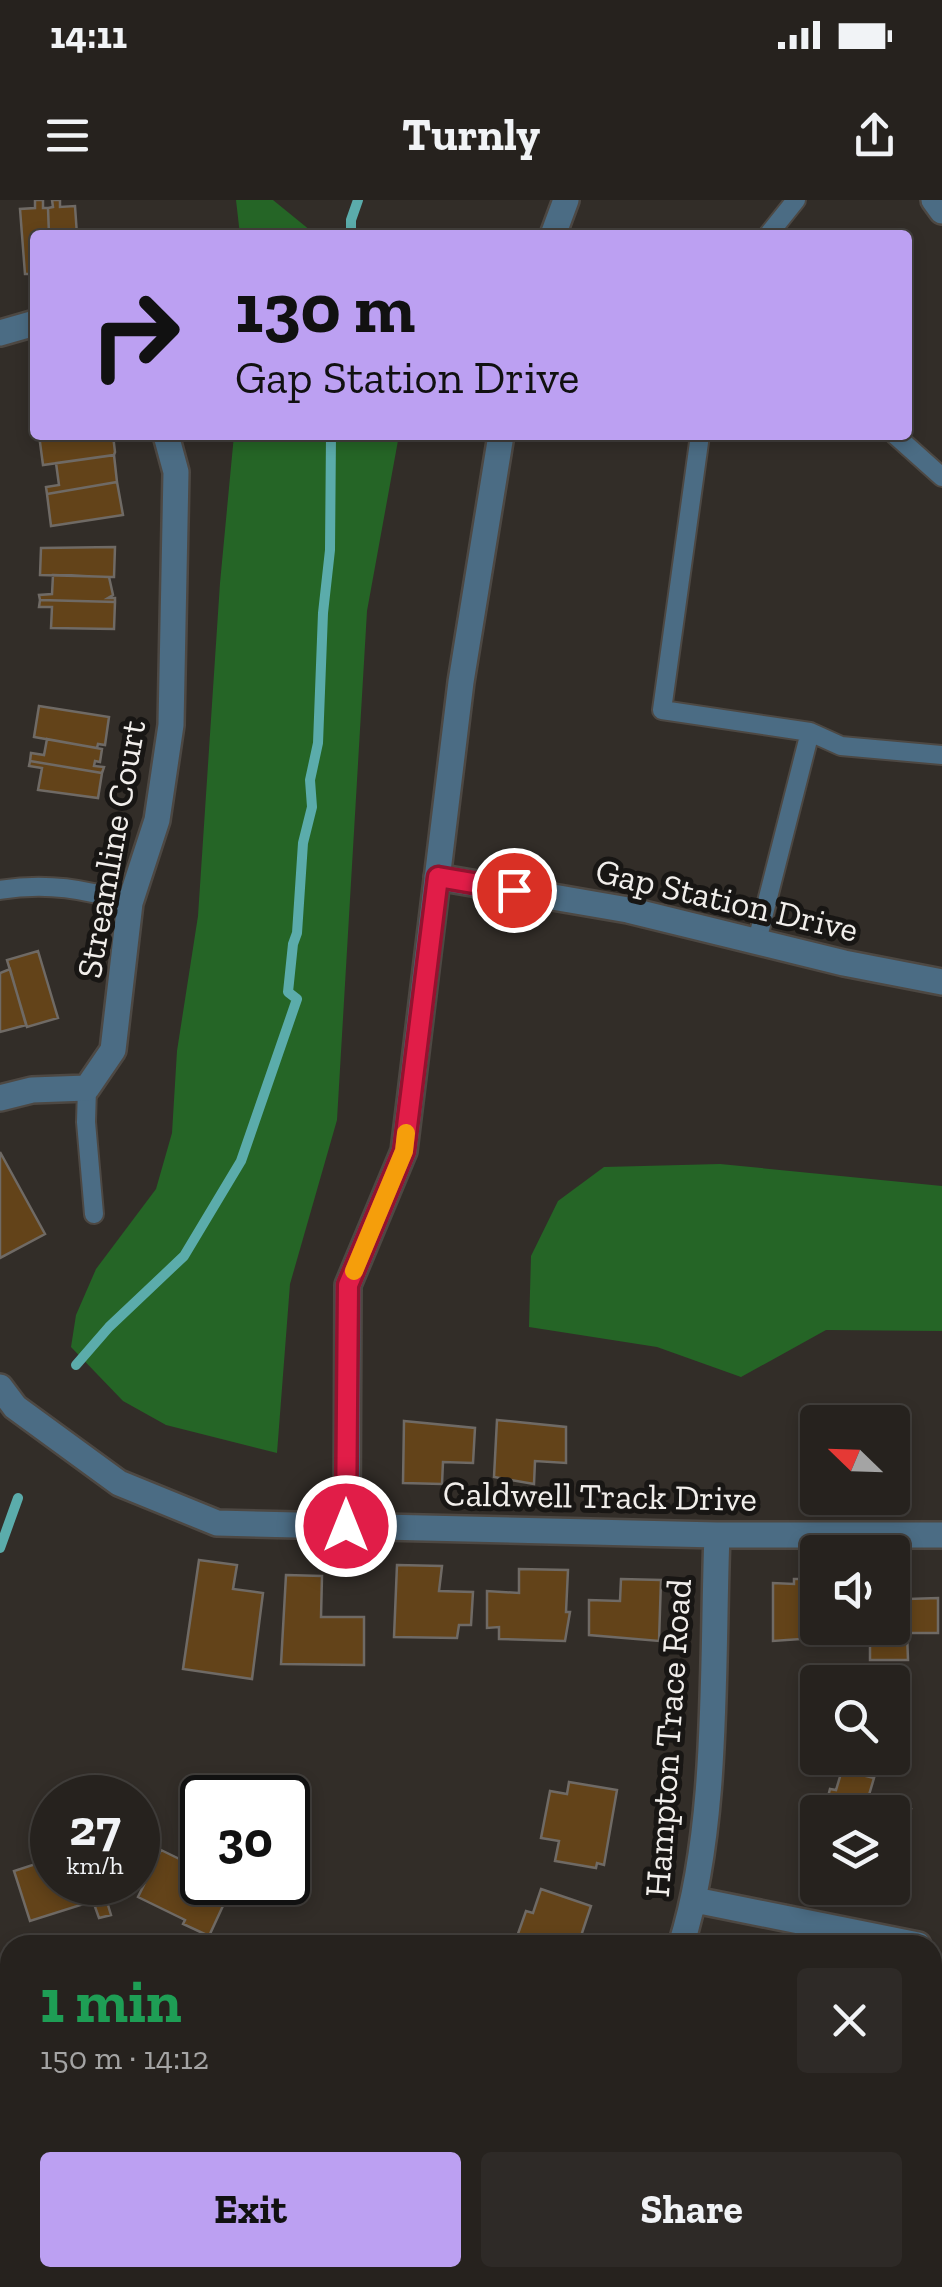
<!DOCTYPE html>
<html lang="en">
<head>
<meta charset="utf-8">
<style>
  :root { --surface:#26221e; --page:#2e2a27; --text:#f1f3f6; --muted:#a4a4a4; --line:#423f3c; --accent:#bca0f2 }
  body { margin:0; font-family:"Zilla Slab",serif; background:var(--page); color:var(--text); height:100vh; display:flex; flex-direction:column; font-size:38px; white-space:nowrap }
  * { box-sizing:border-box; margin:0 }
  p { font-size:32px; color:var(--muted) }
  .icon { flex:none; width:55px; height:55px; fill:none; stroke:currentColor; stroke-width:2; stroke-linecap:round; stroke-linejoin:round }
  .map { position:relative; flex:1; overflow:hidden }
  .details { position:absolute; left:0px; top:1735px; width:942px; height:352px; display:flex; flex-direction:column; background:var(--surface); border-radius:30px 30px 0 0; box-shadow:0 5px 15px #0003,0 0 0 2px var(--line) }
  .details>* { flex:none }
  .hud { position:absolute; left:30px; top:30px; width:882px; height:210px; border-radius:10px; box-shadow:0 5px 15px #0003,0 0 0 2px var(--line); background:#bca0f2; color:#111; overflow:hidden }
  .needle { width:65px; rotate:293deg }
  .fabs { position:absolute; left:800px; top:1205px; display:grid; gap:20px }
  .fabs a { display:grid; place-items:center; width:110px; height:110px; border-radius:10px; background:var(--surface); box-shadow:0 5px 15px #0003,0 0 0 2px var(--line); font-size:50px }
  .speed { position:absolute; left:30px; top:1575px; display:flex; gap:20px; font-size:50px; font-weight:700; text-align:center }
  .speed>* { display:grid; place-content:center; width:130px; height:130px; border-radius:50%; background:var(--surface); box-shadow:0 5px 15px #0003,0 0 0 2px var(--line); line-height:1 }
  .speed small { font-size:25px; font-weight:400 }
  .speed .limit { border:5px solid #111; border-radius:15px; background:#fff; color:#111 }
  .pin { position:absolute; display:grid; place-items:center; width:85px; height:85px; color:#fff; margin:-42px; border:5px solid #fff; border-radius:50%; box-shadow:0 2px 10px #0007 }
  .me { position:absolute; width:110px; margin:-55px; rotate:0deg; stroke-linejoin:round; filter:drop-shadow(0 0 8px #0008) }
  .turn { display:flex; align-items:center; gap:35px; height:210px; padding:0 40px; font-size:45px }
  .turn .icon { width:130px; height:130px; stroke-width:2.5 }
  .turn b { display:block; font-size:70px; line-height:85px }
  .round { display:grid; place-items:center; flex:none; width:105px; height:105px; border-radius:10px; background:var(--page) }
  .head { display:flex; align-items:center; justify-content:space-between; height:170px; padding:0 40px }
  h1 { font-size:60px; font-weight:700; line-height:75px; color:#1e9e55 }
  .primary-button { display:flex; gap:20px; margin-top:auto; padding:20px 40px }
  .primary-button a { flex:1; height:115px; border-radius:10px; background:var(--accent); color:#111; font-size:40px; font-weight:700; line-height:115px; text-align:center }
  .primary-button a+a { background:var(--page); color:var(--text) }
  .status { display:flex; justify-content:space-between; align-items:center; height:70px; padding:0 50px; background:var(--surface); direction:ltr }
  .status svg { height:28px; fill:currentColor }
  header { display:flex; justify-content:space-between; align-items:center; height:130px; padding:0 40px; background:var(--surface); font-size:45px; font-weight:700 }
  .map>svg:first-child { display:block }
</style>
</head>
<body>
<div class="status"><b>14:11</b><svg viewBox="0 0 49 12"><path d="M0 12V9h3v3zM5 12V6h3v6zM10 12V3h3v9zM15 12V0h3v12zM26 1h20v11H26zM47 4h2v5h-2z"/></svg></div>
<header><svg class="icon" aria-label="menu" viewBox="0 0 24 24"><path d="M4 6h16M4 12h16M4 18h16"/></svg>Turnly<svg class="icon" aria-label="share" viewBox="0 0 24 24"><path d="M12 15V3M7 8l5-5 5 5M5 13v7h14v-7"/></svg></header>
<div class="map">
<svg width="942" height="2087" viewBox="0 0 942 2087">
  <rect width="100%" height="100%" fill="#322d28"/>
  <path fill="#256526" d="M236,0H273L316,35H240Z
    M234,235H399L367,411L337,920L290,1084L277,1253L166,1225L123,1201L71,1147L76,1115L96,1069L156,989L172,933L177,851L198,716L220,383Z
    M720,964L942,986V1131L826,1130L741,1177L657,1147L529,1127L531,1056L558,1001L604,967Z"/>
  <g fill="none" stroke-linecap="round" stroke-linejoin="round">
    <path stroke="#5bacab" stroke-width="10" d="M351,35V20L358,0
      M76,1165L109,1127L184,1056L241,961L297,799L288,792L293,744L297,733L303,643L312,607L310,580L318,543L323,413L330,350L331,235
      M0,1348L18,1298"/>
  </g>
  <path fill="#634319" stroke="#6f6a65" stroke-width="2.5" d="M35,0H43V8H48L49,35H35V74H25L20,9L35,8Z
    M52,0H60V7L75,6L77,35H49L48,8L53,7Z
    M39,235H113L115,252L114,255L43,265Z
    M114,255L117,282L47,294L46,287L59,285L56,263Z
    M117,282L123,315L51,326L47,294Z
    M115,347L114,377L40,375L41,348Z
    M53,375L109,377L113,395L108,398H115V402L40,400L39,395L52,394Z
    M40,400L115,402L114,429L51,428L52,407H39Z
    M39,506L109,517L105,545L98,544L97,548L34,537Z
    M47,539L102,549L100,562L95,561L94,566L104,567L102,573L30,561L31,553L44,555Z
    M30,561L102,573L98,598L38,590L42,568L29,566Z
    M38,751L58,818L27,827L7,760Z
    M10,769L26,825L0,832V773Z
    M0,952L45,1034L0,1058Z
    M497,1220L566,1227V1263L535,1261L534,1284L494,1277Z
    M404,1221L475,1228L473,1263L443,1262L442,1284L403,1283Z
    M199,1360L237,1365L233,1389L263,1393L252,1479L183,1469Z
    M397,1365L442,1366L439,1391L473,1392L471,1425H459L457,1438L394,1437Z
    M519,1369L568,1370L566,1412H570L565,1441L499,1439V1427L487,1428V1391L519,1393Z
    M286,1375L322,1376L321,1417H364V1465L281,1464Z
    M892,1376H909L908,1399L938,1398V1433H907L908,1460H870V1428H892Z
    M621,1379L661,1380L659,1441L589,1435V1400L620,1401Z
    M794,1379H812V1402H818V1428H843L844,1436L773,1441V1383L794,1384Z
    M842,1570L874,1578L869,1595L878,1601L911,1609L897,1664L892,1663V1612H824L830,1589L836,1590Z
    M569,1582L617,1590L604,1665L597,1663L596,1668L555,1661L559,1641L541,1638L550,1591L567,1594Z
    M52,1637V1682H101L111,1715L99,1718L93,1701L30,1721L14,1671L39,1663L33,1643Z
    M161,1650L202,1670V1682H234L209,1736L183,1724L185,1720L138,1697Z
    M541,1689L591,1706L578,1745L552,1741L551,1745H514L526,1711L533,1713Z
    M6,1772L10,1773V1860L0,1856V1788Z
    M0,1894L10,1897V1965L4,1984L0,1983Z
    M932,2039L942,2042V2087H892L895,2078L912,2081L932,2078Z
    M150,2078H204L200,2087H152L155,2080Z"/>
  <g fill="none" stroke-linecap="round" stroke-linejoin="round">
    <defs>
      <path id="service" d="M768,35L796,0
        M700,235L662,510L810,532L757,741
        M895,235L942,277
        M810,532L841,546L942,555
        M0,690C46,682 86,689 130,703
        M87,888L86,922L94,1014"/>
      <path id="minor" d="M934,0L942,11
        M553,35L566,0
        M0,133L35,123
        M437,677L628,710L844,763L942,782
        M0,898L32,890L87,888L113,850L130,703L157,620L171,525L176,272L166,235
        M0,1187L15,1207L119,1283L217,1323L717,1335H942
        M347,1326L348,1085L404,951L461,482L501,235
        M695,1700L918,1745
        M681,1745C719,1626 712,1461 717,1335
        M55,2087L59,2078
        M570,2087L573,2078"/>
    </defs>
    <use href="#service" stroke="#4d4843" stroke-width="22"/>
    <use href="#minor" stroke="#4d4843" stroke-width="30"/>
    <use href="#service" stroke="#4b6c84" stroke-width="18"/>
    <use href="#minor" stroke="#4b6c84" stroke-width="25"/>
  </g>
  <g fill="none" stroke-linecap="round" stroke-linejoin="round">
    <defs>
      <path id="route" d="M346,1326L348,1085L404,951L438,677L514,690"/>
    </defs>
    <use href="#route" stroke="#92132f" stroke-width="25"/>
    <use href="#route" stroke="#e11d48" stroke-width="18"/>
    <path stroke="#f59e0b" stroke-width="18" d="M354,1071L404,951L406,933"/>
  </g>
  <g text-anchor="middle" stroke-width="10" stroke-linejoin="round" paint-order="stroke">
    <g font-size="35" fill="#f1eeeb" stroke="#181614">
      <text transform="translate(111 649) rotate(-80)" y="12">Streamline Court</text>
      <text transform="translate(727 700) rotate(13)" y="12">Gap Station Drive</text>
      <text transform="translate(600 1296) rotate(1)" y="12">Caldwell Track Drive</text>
      <text transform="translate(668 1538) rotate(-86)" y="12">Hampton Trace Road</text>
    </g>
  </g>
</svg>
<div class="fabs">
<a><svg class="needle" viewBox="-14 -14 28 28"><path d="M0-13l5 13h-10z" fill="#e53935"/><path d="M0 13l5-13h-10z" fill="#a4a4a4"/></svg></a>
<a><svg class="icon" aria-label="sound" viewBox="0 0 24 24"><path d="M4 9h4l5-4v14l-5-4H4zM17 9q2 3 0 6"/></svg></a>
<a><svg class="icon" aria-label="search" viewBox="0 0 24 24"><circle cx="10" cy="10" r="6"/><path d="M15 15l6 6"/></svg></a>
<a><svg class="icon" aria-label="layers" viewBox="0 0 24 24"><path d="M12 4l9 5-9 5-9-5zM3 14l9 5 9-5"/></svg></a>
</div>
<div class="speed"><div>27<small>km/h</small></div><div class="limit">30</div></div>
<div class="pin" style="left:514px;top:690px;background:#d93025"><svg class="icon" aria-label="arrive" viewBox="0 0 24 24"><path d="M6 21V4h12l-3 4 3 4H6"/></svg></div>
<svg class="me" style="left:346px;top:1326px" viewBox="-20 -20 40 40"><circle r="17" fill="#e11d48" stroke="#fff" stroke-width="3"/><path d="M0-11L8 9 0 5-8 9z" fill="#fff"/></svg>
<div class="hud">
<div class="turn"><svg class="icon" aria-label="right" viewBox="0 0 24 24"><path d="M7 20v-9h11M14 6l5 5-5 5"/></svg><div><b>130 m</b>Gap Station Drive</div></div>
</div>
<section class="details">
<div class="head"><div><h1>1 min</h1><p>150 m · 14:12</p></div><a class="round"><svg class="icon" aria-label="close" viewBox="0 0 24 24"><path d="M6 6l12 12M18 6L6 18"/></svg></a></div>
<div class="primary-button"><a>Exit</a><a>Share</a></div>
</section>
</div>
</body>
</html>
